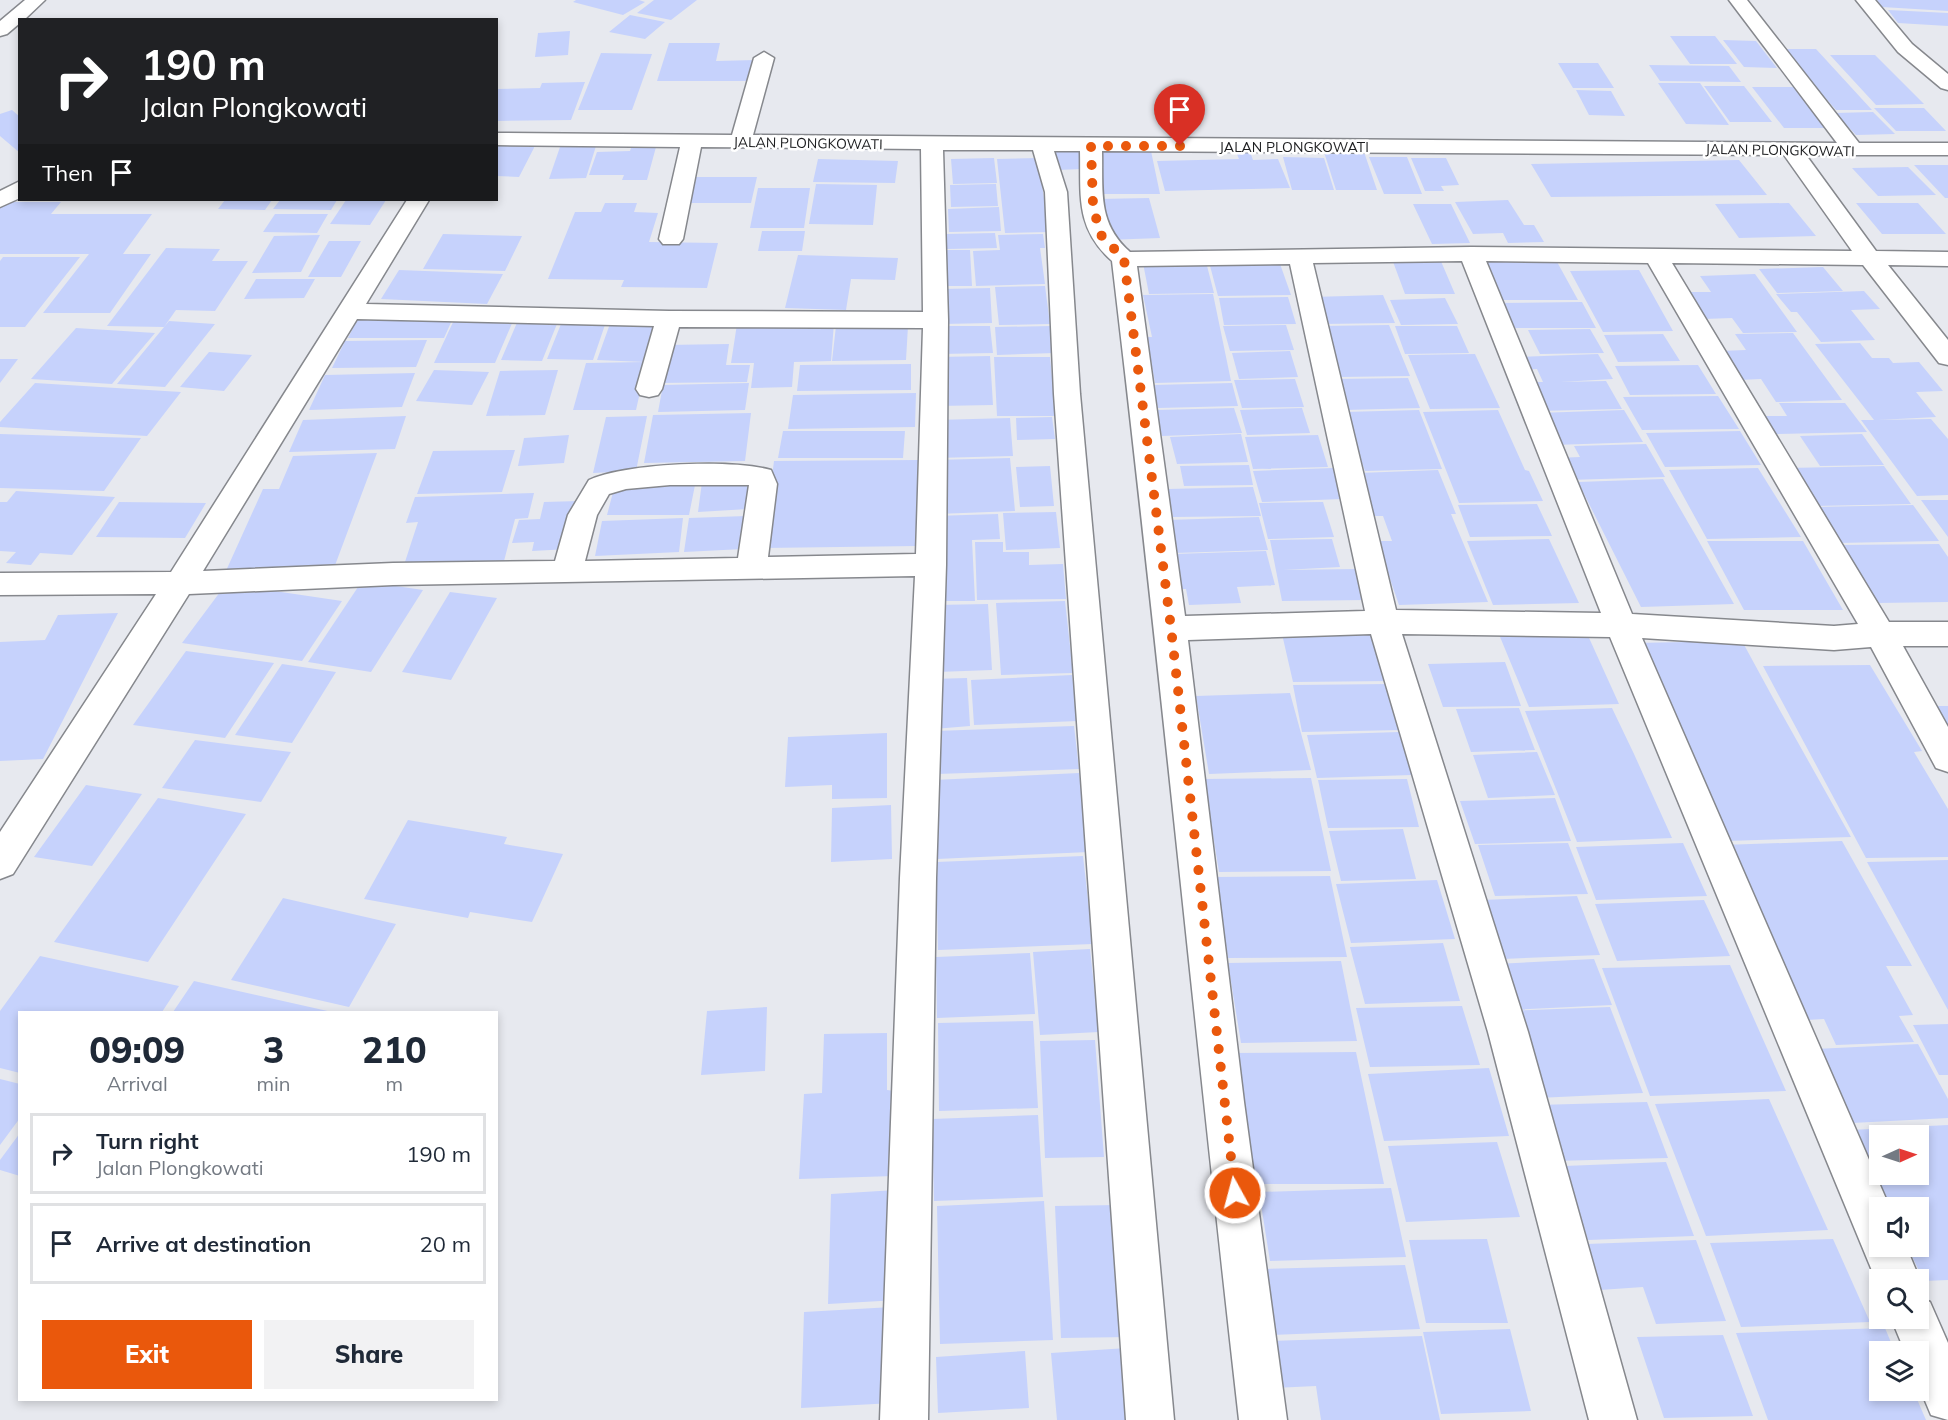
<!DOCTYPE html>
<html lang="en">
<head>
<meta charset="utf-8">
<style>
  :root { --surface:#fff; --page:#f2f2f3; --text:#1f2937; --muted:#747a83; --line:#e0e1e3; --accent:#ea580c }
  body { margin:0; font-family:Mulish,sans-serif; background:var(--page); color:var(--text); height:100vh; display:flex; flex-direction:column; font-size:22px; white-space:nowrap }
  * { box-sizing:border-box; margin:0 }
  p { font-size:20px; color:var(--muted) }
  .icon { flex:none; width:33px; height:33px; fill:none; stroke:currentColor; stroke-width:2; stroke-linecap:round; stroke-linejoin:round }
  .map { position:relative; flex:1; overflow:hidden }
  .sheet { position:absolute; left:18px; top:1011px; width:480px; height:390px; display:flex; flex-direction:column; background:var(--surface); border-radius:0px; box-shadow:0 3px 9px #0003 }
  .sheet>* { flex:none }
  .guide { position:absolute; left:18px; top:18px; width:480px; height:183px; border-radius:0px; box-shadow:0 3px 9px #0003; background:#202124; color:#fff; overflow:hidden }
  .needle { width:39px; rotate:87deg }
  .fabs { position:absolute; left:1869px; top:1125px; display:grid; gap:12px }
  .fabs a { display:grid; place-items:center; width:60px; height:60px; border-radius:0px; background:var(--surface); box-shadow:0 3px 9px #0003; font-size:30px }
  .pin { position:absolute; display:grid; place-items:center; width:51px; height:51px; color:#fff; margin:-62px -26px; border-radius:50% 50% 50% 0; rotate:-45deg; box-shadow:0 0 6px #0007 }
  .pin .icon { rotate:45deg }
  .me { position:absolute; width:66px; margin:-33px; rotate:353deg; stroke-linejoin:round; filter:drop-shadow(0 0 4px #0008) }
  .turn { display:flex; align-items:center; gap:21px; height:126px; padding:0 24px; font-size:27px }
  .turn .icon { width:78px; height:78px; stroke-width:2.5 }
  .turn b { display:block; font-size:42px; line-height:51px }
  .then { display:flex; align-items:center; height:57px; padding:0 24px; background:#0003; gap:12px; font-size:22px }
  .eta { display:flex; justify-content:space-evenly; align-items:center; height:102px; text-align:center }
  .eta b { font-size:36px; font-weight:800; line-height:42px }
  .action { display:flex; gap:12px; margin-top:auto; padding:12px 24px }
  .action a { flex:1; height:69px; border-radius:0px; background:var(--accent); color:#fff; font-size:24px; font-weight:800; line-height:69px; text-align:center }
  .action a+a { background:var(--page); color:var(--text) }
  ul { padding:0; list-style:none }
  li { display:flex; align-items:center; gap:18px; height:81px; margin:0 12px 9px; padding:0 12px; border:3px solid var(--line); border-radius:0px }
  li div { flex:1 }
  li b { display:block; font-size:22px }
  li em { font-style:normal }
  .map>svg:first-child { display:block }
</style>
</head>
<body>
<div class="map">
<svg width="1948" height="1420" viewBox="0 0 1948 1420">
  <rect width="100%" height="100%" fill="#e7e9ef"/>
  <path fill="#c6d2fc" fill-rule="evenodd" d="M576,0H639L645,2L623,15L573,2Z
    M654,0H697L671,20L637,13Z
    M1877,0H1948V11L1882,7Z
    M1888,10L1948,13V26L1898,23Z
    M630,15L665,22L645,39L609,32Z
    M570,31L568,55L535,57L538,33Z
    M1670,36H1715L1737,64H1690Z
    M1723,40L1756,41L1777,68L1744,67Z
    M669,43H720L716,61L756,60L752,81H657Z
    M1782,49H1816L1872,110H1836Z
    M601,53L652,54L632,110H578Z
    M1830,55H1875L1924,104L1876,105Z
    M1558,63H1598L1614,88H1573Z
    M1649,65L1729,66L1741,82L1660,81Z
    M585,82L571,120L496,121V89L540,88L542,83Z
    M1658,83H1700L1729,125L1686,124Z
    M1704,86H1744L1772,122H1730Z
    M1752,87H1795L1828,128H1784Z
    M1576,90L1611,91L1625,116L1589,115Z
    M1874,108H1924L1946,131H1896Z
    M12,110L20,117V153L0,136V114Z
    M1873,112L1895,134L1856,135L1835,113Z
    M496,143L536,144L519,177L496,176Z
    M596,146L586,178L549,179L560,147Z
    M656,147L647,180H622L624,175H589L597,152L630,151L631,148Z
    M1053,148H1079L1082,169L1057,170Z
    M1235,149H1249L1253,160L1278,159L1290,188L1165,191L1157,161L1239,159Z
    M1094,151H1151L1160,194H1100Z
    M1324,152H1364L1377,190H1336Z
    M1283,157L1324,158L1334,190H1292Z
    M1369,157H1407L1422,194H1384Z
    M994,158L997,183L953,184L951,159Z
    M1038,158L1049,232L1005,233L997,159Z
    M1411,158H1446L1459,185L1441,186L1444,191H1425Z
    M818,159L898,161L895,183L813,182Z
    M1739,160L1767,195L1551,197L1531,164Z
    M1914,165H1948V198H1945Z
    M1908,167L1936,195L1878,196L1852,168Z
    M692,177H757L751,203H685Z
    M816,184L877,185L873,225L809,224Z
    M996,184L998,206L951,207L950,185Z
    M758,188H810L804,228H750Z
    M1149,198L1160,238L1107,240L1098,199Z
    M225,200H272L265,210L218,209Z
    M280,200H337L331,210L273,209Z
    M346,200H386L370,225L330,224Z
    M1508,200L1524,225H1534L1544,242L1508,243L1503,233L1473,234L1455,202Z
    M0,202H61L51,214H152L123,254H151L110,313H43L89,254H0Z
    M605,203H637L634,212L658,213L649,242L718,243L707,288L621,287L624,280L548,279L575,212H601Z
    M1789,203L1816,236L1739,238L1715,204Z
    M1856,203H1918L1946,234H1882Z
    M1413,204H1451L1470,243L1432,244Z
    M999,207L1001,231L949,232L948,209Z
    M275,214H328L317,233L263,232Z
    M762,231H805L802,251H758Z
    M995,233L997,248L947,249V234Z
    M443,234L522,236L505,271L423,269Z
    M1043,234L1045,248H1040L1045,284L976,286L973,251L1000,250L998,235Z
    M320,235L301,272L252,273L274,236Z
    M329,241H361L341,277H308Z
    M166,248L220,249L212,261H248L215,311L176,310L164,327L107,326Z
    M944,250H970L972,286H946Z
    M798,255L898,258L895,280L851,279L846,310L785,308Z
    M3,257H80L25,327H0V261Z
    M1392,259H1440L1455,294H1405Z
    M1484,260H1556L1578,300H1503Z
    M1279,261L1291,295L1218,296L1209,262Z
    M1206,262L1214,293L1149,294L1143,263Z
    M1823,267L1843,291L1777,293L1759,269Z
    M399,270L503,274L487,304L381,299Z
    M1639,270L1673,331L1603,332L1570,271Z
    M1755,274L1797,332L1743,333L1732,318L1704,319L1686,292H1711L1700,276Z
    M256,279H315L304,298L244,299Z
    M1045,286L1050,324L999,325L995,287Z
    M990,288L992,323L942,324V289Z
    M1864,291L1880,309L1851,310L1875,340L1821,342L1797,312H1791L1776,294Z
    M1213,294L1231,381L1155,383L1147,337H1152L1143,295Z
    M1383,295L1395,323L1322,324L1312,297Z
    M1288,297L1296,324L1224,325L1219,298Z
    M1445,298L1458,324L1401,325L1390,300Z
    M1582,302L1596,328H1506L1494,303Z
    M358,318H453L444,338H348Z
    M519,318L559,319L542,361L501,360Z
    M563,319H607L593,360L547,359Z
    M454,320L513,321L495,363H434Z
    M169,321L215,324L165,387L117,384Z
    M611,321L662,322L647,361L636,410H573L586,363L645,362L597,360Z
    M834,323L831,361L794,362L792,387L751,388L754,363H731L737,324Z
    M1286,325L1294,350L1230,351L1223,326Z
    M1389,325L1410,376L1340,377L1322,326Z
    M836,326H908L906,360L832,361Z
    M939,326H990L993,353L940,354Z
    M1051,326L1055,353L997,355L995,327Z
    M1395,326H1457L1469,353L1405,354Z
    M76,328L155,333L112,384L31,379Z
    M1590,329L1604,353L1540,354L1528,330Z
    M1793,333L1842,400L1776,402L1761,379L1739,380L1719,351L1746,350L1735,334Z
    M1663,334L1680,361L1618,362L1604,335Z
    M427,340L416,367L332,368L345,341Z
    M1860,343L1872,358H1889L1893,363L1919,362L1943,391L1916,392L1936,417L1878,420L1931,419L1948,439V495L1917,496L1861,420H1874L1815,344Z
    M729,344L726,365H750L747,382L657,383L665,345Z
    M1290,351L1298,377L1239,379L1232,353Z
    M209,352L252,355L224,391L180,387Z
    M1475,354L1500,408L1430,409L1408,355Z
    M1598,354L1613,379L1560,382L1606,381L1622,409L1537,411L1530,398H1543L1535,382H1543L1537,369L1521,370L1514,357Z
    M990,356L993,405L938,406L937,357Z
    M994,357H1050L1056,416H997Z
    M0,359H18L0,383Z
    M911,364V390L797,391L800,365Z
    M1698,365L1716,394L1630,395L1615,366Z
    M434,370L489,372L472,405L416,401Z
    M558,370L545,415L486,416L500,371Z
    M415,373L402,407L309,410L325,375Z
    M1408,378L1420,408L1345,410L1334,379Z
    M1295,379L1304,407L1242,408L1234,380Z
    M35,383L181,392L147,436L0,427V422Z
    M749,383L745,410L658,412L663,385Z
    M1232,383L1238,406L1158,408L1153,385Z
    M916,393L915,427L788,429L793,395Z
    M1718,396L1739,429L1642,430L1623,397Z
    M1779,403H1845L1867,432L1776,434L1764,416H1787Z
    M1234,408L1242,433L1162,436L1156,410Z
    M1302,408L1310,433L1247,435L1240,410Z
    M1419,410L1442,469L1365,471L1344,412Z
    M1498,410L1525,470L1529,471L1543,501L1459,503L1423,412Z
    M1624,410L1643,442L1554,445L1538,413Z
    M751,413L745,461L644,463L653,415Z
    M406,416L395,449L289,452L303,420Z
    M647,416L636,471L593,473L606,417Z
    M1052,417L1055,439L1017,440L1016,418Z
    M1010,418L1013,456L936,458V420Z
    M783,431H905L903,458H778Z
    M1740,431L1761,465L1665,467L1646,433Z
    M0,434L64,436L141,438L104,491L0,488Z
    M1241,434L1248,462L1177,464L1170,437Z
    M1862,434L1884,465L1820,466L1800,436Z
    M569,435L564,463L518,466L524,438Z
    M1318,435L1328,467L1253,469L1245,437Z
    M1646,444L1665,477L1569,480L1557,458L1580,457L1574,446Z
    M515,450L502,492L417,494L433,451Z
    M377,453L334,568L225,573L263,489H279L293,456Z
    M1010,458L1015,511L937,514L935,460Z
    M919,460L917,546L763,548L774,461Z
    M1249,465L1253,485L1184,486L1180,466Z
    M1050,466L1054,506L1020,507L1016,467Z
    M1884,466L1911,504L1814,506L1788,468Z
    M1333,468L1342,499L1262,502L1253,471Z
    M1758,468L1801,537L1707,539L1669,470Z
    M1438,470L1456,514H1451L1488,602L1399,605L1377,541H1392L1383,516H1374L1359,473Z
    M1663,479L1697,538L1734,604L1641,607L1578,482Z
    M696,480L689,515H607L616,481Z
    M750,480L748,509L698,512L702,482Z
    M1253,487L1261,516L1173,517L1168,489Z
    M16,491L115,497L72,555L40,553L31,565L6,563L16,552L0,551V502H7Z
    M534,493L528,518L515,519L504,561L404,565L418,522L406,523L415,497Z
    M1921,500H1948V537Z
    M579,501L569,549L532,551L534,542L512,543L519,520L540,519L544,502Z
    M119,502L206,503L185,538L96,537Z
    M1323,502L1334,537L1268,539L1259,503Z
    M1537,504L1552,536L1470,537L1458,505Z
    M1913,505L1939,541L1837,543L1814,507Z
    M1056,512L1060,548L1006,550L1003,513Z
    M998,514L1000,539L972,540L975,601H937L934,516Z
    M746,516L743,549L684,552L689,518Z
    M1259,517L1268,550L1175,553L1168,520Z
    M683,518L679,552L595,556L602,521Z
    M1332,539L1340,567L1283,570L1357,569L1366,600L1282,601L1270,540Z
    M1549,539L1579,603L1493,605L1467,541Z
    M1707,541H1803L1843,610H1744Z
    M975,542H1003V552H1029V565L1063,564L1066,599L977,600Z
    M1939,544L1948,557V602L1877,603L1840,545Z
    M1266,551L1275,585L1237,587L1241,603L1189,605L1186,589H1182L1174,554Z
    M362,581L423,590L371,672L308,662Z
    M226,584L342,601L302,661L182,643Z
    M450,592L497,598L451,680L402,672Z
    M1065,601L1073,673L1001,675L996,603Z
    M988,604L992,670L937,672L935,605Z
    M118,613L43,759L0,761V642L45,640L58,615Z
    M1585,629L1619,704L1529,707L1498,632Z
    M1377,633L1391,681L1293,682L1282,634Z
    M1742,641L1773,698L1851,837L1727,841L1633,643Z
    M186,651L274,663L225,738L133,725Z
    M1505,662L1521,706L1443,707L1428,664Z
    M282,664L336,672L292,743L235,735Z
    M1870,665L1922,751L1914,752L1948,809V857L1866,858L1763,666Z
    M1072,675L1078,721L974,725L971,680Z
    M967,678L970,726L934,729L931,679Z
    M1389,684L1402,730L1302,732L1293,685Z
    M1290,693L1311,770L1209,774L1196,696Z
    M1927,706H1948V738Z
    M1519,708L1535,750L1471,752L1456,709Z
    M1612,708L1634,754L1672,838L1577,842L1525,711Z
    M1074,726L1079,769L937,774L936,731Z
    M1399,732L1412,775L1317,778L1307,735Z
    M887,733V798L832,799V785L785,787L788,737Z
    M195,740L291,752L261,802L162,788Z
    M1537,752L1555,795L1488,798L1473,755Z
    M1079,773L1089,852L937,859L934,780Z
    M1311,778L1331,871L1219,872L1204,779Z
    M1407,779L1419,827L1328,828L1318,780Z
    M86,785L142,794L92,866L34,857Z
    M158,798L246,814L148,962L54,942Z
    M1555,798L1571,841L1475,844L1460,801Z
    M891,805L892,859L831,862L832,808Z
    M408,820L507,837L504,844L563,854L532,922L470,912L468,918L364,899Z
    M1403,829L1416,879L1341,881L1329,831Z
    M1842,841L1912,966H1886L1913,1015L1899,1016L1914,1042L1836,1045L1824,1019L1806,1020L1722,845Z
    M1568,843L1588,894L1495,896L1478,845Z
    M1683,843L1707,896L1596,900L1576,847Z
    M1083,856L1093,944L938,950L936,862Z
    M1948,860V1010L1867,862Z
    M1330,876L1347,957L1228,958L1216,877Z
    M1437,880L1455,939L1351,943L1336,884Z
    M1577,896L1600,955L1502,959L1482,900Z
    M283,898L396,924L349,1007L231,980Z
    M1704,900L1730,956L1617,961L1595,904Z
    M1443,943L1460,1001L1365,1004L1350,947Z
    M1090,949L1099,1032L1040,1035L1033,952Z
    M1030,953L1035,1014L937,1018L936,957Z
    M40,956L179,986L162,1012H20V1073L0,1068V1011Z
    M1594,959L1612,1005L1511,1010L1495,964Z
    M1341,961L1357,1041L1241,1043L1228,963Z
    M1730,965L1786,1091L1650,1096L1602,968Z
    M194,981L332,1012H173Z
    M1462,1006L1480,1065L1370,1067L1356,1008Z
    M767,1007L765,1071L701,1075L707,1011Z
    M1610,1007L1643,1093L1538,1098L1508,1011Z
    M1033,1021L1038,1108L939,1111L938,1023Z
    M1948,1024V1075H1939L1913,1025Z
    M887,1033V1090L895,1091L894,1176L799,1179L804,1094L822,1093L824,1034Z
    M1095,1040L1104,1157L1045,1158L1040,1041Z
    M1918,1044L1948,1099V1118L1852,1123L1815,1049Z
    M1356,1052L1384,1184H1249L1232,1053Z
    M1489,1068L1509,1136L1384,1141L1368,1074Z
    M0,1079L20,1084V1118L0,1145Z
    M1769,1099L1828,1230L1706,1236L1655,1104Z
    M1647,1102L1668,1158L1554,1161L1537,1105Z
    M1038,1115L1043,1197L934,1201L932,1119Z
    M1948,1125V1280L1924,1281L1907,1246H1918V1208H1889L1851,1130ZM1880,1136H1918V1174H1880Z
    M20,1133V1176L0,1170V1160Z
    M1497,1142L1520,1217L1406,1222L1388,1146Z
    M1666,1162L1694,1236L1588,1240L1564,1166Z
    M1391,1188L1406,1257L1270,1261L1259,1192Z
    M896,1190L898,1300L828,1304L831,1194Z
    M1044,1201L1053,1340L940,1344L937,1206Z
    M1118,1205L1129,1337L1061,1338L1055,1206Z
    M1487,1239L1508,1323H1426L1409,1240Z
    M1833,1239L1870,1322L1741,1327L1710,1243Z
    M1696,1240L1726,1321L1656,1324L1643,1287L1600,1290L1586,1244Z
    M1405,1265L1420,1329L1272,1335L1262,1269Z
    M892,1307L893,1403L801,1408L804,1312Z
    M1885,1328L1895,1352H1880V1390H1913L1926,1420H1768L1736,1333Z
    M1510,1329L1531,1411L1441,1414L1423,1332Z
    M1723,1335L1753,1416L1664,1418L1637,1337Z
    M1422,1336L1440,1420H1321L1316,1386L1274,1388L1267,1341Z
    M1127,1348L1135,1420H1057L1051,1353Z
    M1025,1351L1029,1408L938,1413L936,1357Z"/>
  <g fill="none" stroke-linecap="round" stroke-linejoin="round">
    <defs>
      <path id="minor" d="M25,0H45L24,20H20V23L7,34L0,36V21Z
        M1729,0H1747L1859,143H1948V155H1806L1876,251L1948,252V266L1888,265L1948,340V365L1939,363L1863,265L1672,263L1889,622H1948V646H1903L1948,727V772L1936,768L1871,647L1834,650L1642,638L1890,1208H1880V1246H1906L1920,1280L1918,1285V1280H1880V1290L1610,637L1402,634L1528,1032L1637,1420H1589L1488,1032L1371,634L1188,640L1244,1102L1287,1420H1239C1195,1034 1158,647 1112,261C1075,228 1081,196 1080,151H1054L1067,192L1080,394L1174,1420H1126L1054,394L1045,192L1033,150H943L948,320L946,565L936,878L928,1420H880L900,878L915,576L393,585L189,594L13,874L0,879V832L156,594L0,595V573L171,572L407,200H429L366,304L669,311L923,312L921,149L701,147L683,239L679,244H663L659,239L680,147L496,145V133L732,135L754,58L764,52L774,58L753,135L1837,143ZM1102,151L1784,155L1852,251L1471,247L1130,252C1097,223 1103,191 1102,151ZM1462,261L1601,613L1396,610L1313,263ZM1486,261L1648,263L1858,624L1834,626L1632,614ZM1290,264L1365,611L1185,616L1137,266ZM357,319L654,326L636,389L640,395L649,397L658,395L662,389L679,327L923,328L916,554L768,557L777,484L771,470C731,459 627,463 589,480L568,515L555,561L393,563L203,571ZM670,485H749L738,558L585,561L597,515L609,494L626,489Z
        M1856,0H1875L1912,44L1948,74V90L1941,88L1898,52Z
        M20,181V198L0,207V191Z
        M1918,1297L1930,1302L1948,1343V1420L1931,1415L1918,1384V1352H1905L1891,1318H1918Z"/>
    </defs>
    <use href="#minor" stroke="#86888d" stroke-width="3"/>
    <use href="#minor" fill="#fff" fill-rule="evenodd"/>
  </g>
  <g fill="none" stroke-linecap="round" stroke-linejoin="round">
    <path stroke="#ea580c" stroke-width="10" stroke-dasharray="0 18" d="M1180,146H1091L1093,205L1098,226L1101,235L1124,259L1171,628L1235,1193"/>
  </g>
  <g text-anchor="middle" stroke-width="5" stroke-linejoin="round" paint-order="stroke">
    <g font-size="14" fill="#1d1e20" stroke="#fff">
      <text transform="translate(808 143) rotate(1)" y="5">JALAN PLONGKOWATI</text>
      <text x="1294" y="152">JALAN PLONGKOWATI</text>
      <text transform="translate(1780 150) rotate(1)" y="5">JALAN PLONGKOWATI</text>
    </g>
  </g>
</svg>
<div class="fabs">
<a><svg class="needle" viewBox="-14 -14 28 28"><path d="M0-13l5 13h-10z" fill="#e53935"/><path d="M0 13l5-13h-10z" fill="#747a83"/></svg></a>
<a><svg class="icon" aria-label="sound" viewBox="0 0 24 24"><path d="M4 9h4l5-4v14l-5-4H4zM17 9q2 3 0 6"/></svg></a>
<a><svg class="icon" aria-label="search" viewBox="0 0 24 24"><circle cx="10" cy="10" r="6"/><path d="M15 15l6 6"/></svg></a>
<a><svg class="icon" aria-label="layers" viewBox="0 0 24 24"><path d="M12 4l9 5-9 5-9-5zM3 14l9 5 9-5"/></svg></a>
</div>
<div class="pin" style="left:1180px;top:146px;background:#d93025"><svg class="icon" aria-label="arrive" viewBox="0 0 24 24"><path d="M6 21V4h12l-3 4 3 4H6"/></svg></div>
<svg class="me" style="left:1235px;top:1193px" viewBox="-20 -20 40 40"><circle r="17" fill="#ea580c" stroke="#fff" stroke-width="3"/><path d="M0-11L8 9 0 5-8 9z" fill="#fff"/></svg>
<div class="guide">
<div class="turn"><svg class="icon" aria-label="right" viewBox="0 0 24 24"><path d="M7 20v-9h11M14 6l5 5-5 5"/></svg><div><b>190 m</b>Jalan Plongkowati</div></div>
<div class="then">Then<svg class="icon" aria-label="arrive" viewBox="0 0 24 24"><path d="M6 21V4h12l-3 4 3 4H6"/></svg></div>
</div>
<section class="sheet">
<div class="eta">
<div><b>09:09</b><p>Arrival</p></div>
<div><b>3</b><p>min</p></div>
<div><b>210</b><p>m</p></div>
</div>
<ul>
<li><svg class="icon" aria-label="right" viewBox="0 0 24 24"><path d="M7 20v-9h11M14 6l5 5-5 5"/></svg><div><b>Turn right</b><p>Jalan Plongkowati</p></div><em>190 m</em></li>
<li><svg class="icon" aria-label="arrive" viewBox="0 0 24 24"><path d="M6 21V4h12l-3 4 3 4H6"/></svg><div><b>Arrive at destination</b></div><em>20 m</em></li>
</ul>
<div class="action"><a>Exit</a><a>Share</a></div>
</section>
</div>
</body>
</html>
